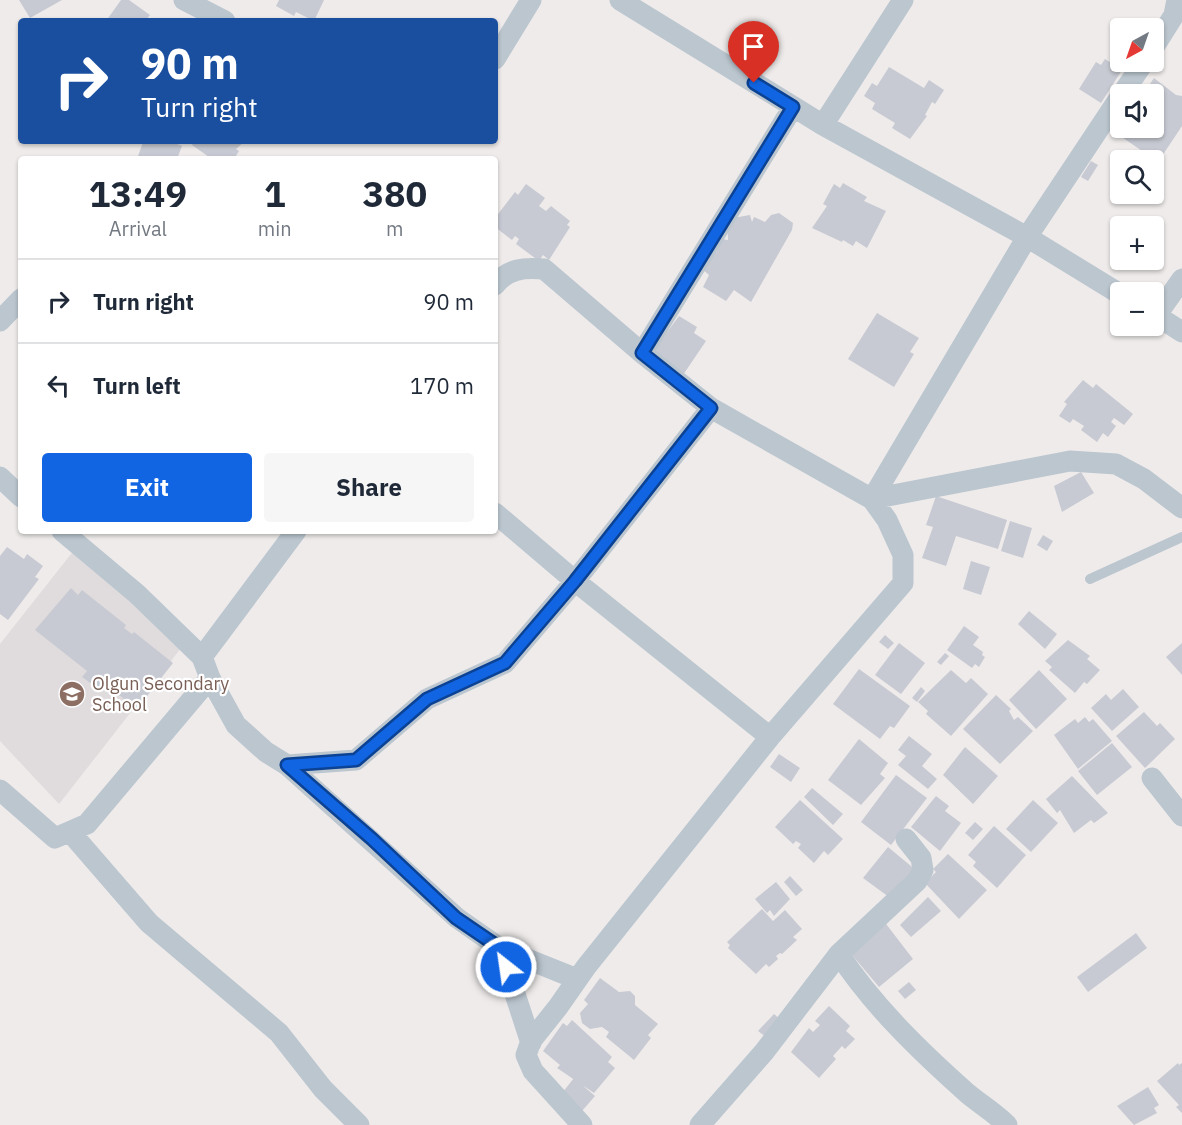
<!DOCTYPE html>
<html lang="en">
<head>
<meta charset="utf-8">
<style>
  :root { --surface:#fff; --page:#f6f6f7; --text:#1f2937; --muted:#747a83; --line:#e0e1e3; --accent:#1165e3 }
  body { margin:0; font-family:"IBM Plex Sans",sans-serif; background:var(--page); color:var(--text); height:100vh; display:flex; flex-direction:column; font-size:22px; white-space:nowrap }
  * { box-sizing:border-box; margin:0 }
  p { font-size:20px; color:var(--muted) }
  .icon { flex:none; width:33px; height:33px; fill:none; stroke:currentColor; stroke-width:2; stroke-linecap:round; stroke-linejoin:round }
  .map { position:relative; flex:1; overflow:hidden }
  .details { position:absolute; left:18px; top:156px; width:480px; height:378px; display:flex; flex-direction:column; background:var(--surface); border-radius:6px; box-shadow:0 2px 4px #0004 }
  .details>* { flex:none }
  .guide { position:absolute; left:18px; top:18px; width:480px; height:126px; border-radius:6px; box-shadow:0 2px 4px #0004; background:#1a4fa0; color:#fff; overflow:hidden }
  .needle { width:39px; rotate:220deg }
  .tools { position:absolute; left:1110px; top:18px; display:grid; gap:12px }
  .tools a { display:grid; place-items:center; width:54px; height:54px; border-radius:6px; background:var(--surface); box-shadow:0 2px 4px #0004; font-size:30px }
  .pin { position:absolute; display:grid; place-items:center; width:51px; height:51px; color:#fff; margin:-62px -26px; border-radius:50% 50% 50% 0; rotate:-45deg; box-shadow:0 0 6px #0007 }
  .pin .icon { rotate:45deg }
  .me { position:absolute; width:66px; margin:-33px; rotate:330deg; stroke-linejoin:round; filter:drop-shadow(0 0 4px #0008) }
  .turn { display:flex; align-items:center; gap:21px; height:126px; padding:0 24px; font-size:27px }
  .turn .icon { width:78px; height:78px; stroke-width:2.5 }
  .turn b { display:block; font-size:42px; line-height:51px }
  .eta { display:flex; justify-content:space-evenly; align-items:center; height:102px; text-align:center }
  .eta b { font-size:36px; font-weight:700; line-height:42px }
  .primary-button { display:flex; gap:12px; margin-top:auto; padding:12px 24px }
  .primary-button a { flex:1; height:69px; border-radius:6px; background:var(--accent); color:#fff; font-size:24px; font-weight:700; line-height:69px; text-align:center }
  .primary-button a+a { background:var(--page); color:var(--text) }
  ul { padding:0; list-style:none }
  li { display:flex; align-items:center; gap:18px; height:84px; padding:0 24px; border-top:2px solid var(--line) }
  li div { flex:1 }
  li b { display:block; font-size:22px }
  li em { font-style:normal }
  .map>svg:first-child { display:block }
</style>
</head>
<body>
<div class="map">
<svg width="1182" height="1125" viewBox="0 0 1182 1125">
  <rect width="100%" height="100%" fill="#efebeb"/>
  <path fill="#e0dcdd" d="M75,549L181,648L59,804L0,741V644Z"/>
  <path fill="#c7cad2" d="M19,0H62L30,18Z
    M121,0H129L150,15L145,21H106Z
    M279,0H324L314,21L296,12L294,16L276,6Z
    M1105,59L1122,70L1101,103L1079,89L1096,62L1101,65Z
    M889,67L924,88L929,80L944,90L935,104L932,102L925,115L927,116L910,139L892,128L895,123L872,109L875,103L864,96L872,83L877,86Z
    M1154,78L1176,95L1182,96V126L1158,162L1116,133L1119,128H1154V94H1143Z
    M149,141H170L182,146L177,159H137L143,142L148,144Z
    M194,141H245L236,149L239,151L234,159H207L209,157L192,145Z
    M1091,161L1098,165L1088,181L1081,177Z
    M1120,177V194H1127L1124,198L1112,190Z
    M843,183L867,197L864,201L886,211L867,248L856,241L853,246L843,240L842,242L812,228L827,206L823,204L834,184L840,188Z
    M526,184L545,198L539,206L546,211L551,206L570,221L567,225L570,227L549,260L543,255L539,261L516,244L519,239L515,236L512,240L495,227V218L515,192L518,195Z
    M779,213L793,223L792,230L751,302L734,290L726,301L703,287L709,275L701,268L712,250L716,253L722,239L728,240L727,219L750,215L752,222L754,217L765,222L771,215Z
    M877,313L919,338L910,352L914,354L894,387L848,359Z
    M679,316L697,327L694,333L706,341L683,375L653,351Z
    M1083,380L1093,388L1096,384L1133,414L1124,425L1114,418L1111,422L1116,426L1108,437L1103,433L1097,442L1081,430L1084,426L1073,419L1070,423L1059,416L1067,404L1064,402Z
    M1081,472L1094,493L1062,512L1054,486Z
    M936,496L1007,520L998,549L956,536L946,566L922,558L933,527L926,525Z
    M1010,521L1032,528L1023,558L1001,551Z
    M1043,535L1053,541L1047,551L1037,545Z
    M7,547L24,559L27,554L43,566L35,577L39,579L8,620L0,614V556Z
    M971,561L990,567L981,595L963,589Z
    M71,588L78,595L82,590L126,625L124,628L132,634L134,632L173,663L137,709L105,684L100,690L82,677L87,671L35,630Z
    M1029,611L1057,634L1045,649L1018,624Z
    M964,626L979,637L973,645L983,652L982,655L985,657L979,667L975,664L972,668L947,650Z
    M885,635L894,643L888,649L879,642Z
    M1068,640L1090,656L1087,659L1100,670L1087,684L1084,682L1075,693L1049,670L1052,667L1045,661Z
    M899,643L925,663L901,694L875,675Z
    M1182,643V675L1166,657Z
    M945,653L949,656L941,665L937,662Z
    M859,669L910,706L894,728L890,726L880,739L833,704Z
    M951,670L966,683L971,678L988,694L951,736L926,714L928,711L918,702Z
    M1039,670L1067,699L1036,729L1009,700Z
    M921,687L925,691L917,702L912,698Z
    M1123,689L1139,707L1112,731L1091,708L1106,694L1111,700Z
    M996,695L1011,709L1009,711L1014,720L1018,717L1033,731L1000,764L963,729Z
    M1144,712L1157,726L1160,723L1175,739L1145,768L1116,736Z
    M1085,717L1089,722L1093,719L1112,741L1078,769L1054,735L1075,719L1078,723Z
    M909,736L932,754L922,766L937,779L928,789L898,765L906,756L898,750Z
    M859,739L888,763L880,774L885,778L861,805L828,780Z
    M1112,743L1132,767L1097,795L1078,771Z
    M965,747L998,776L973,804L943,775Z
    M779,754L800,768L791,782L770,767Z
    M896,775L927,798L891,845L861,822Z
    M1072,776L1108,813L1094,823L1091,820L1074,833L1060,810L1057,813L1046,799Z
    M812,788L843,814L833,825L804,797Z
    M936,796L949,806L945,811L961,823L940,851L911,827Z
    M800,800L843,839L828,855L824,851L814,863L798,848L801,844L796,841L793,844L775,827Z
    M1033,800L1058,823L1031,852L1006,829Z
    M975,822L983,829L973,840L965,833Z
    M994,826L1026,855L997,888L973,866L976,862L968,855Z
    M888,847L917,871L893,900L863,878Z
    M948,854L987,890L959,919L925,883L936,872L933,869Z
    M790,876L803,890L796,896L784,882Z
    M776,882L790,899L774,916L770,910L767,913L755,899Z
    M928,897L941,911L911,937L900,925Z
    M762,909L773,921L785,910L802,929L793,937L797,940L782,954L780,953L776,956L778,959L769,967L766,964L756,974L728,948L730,945L727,942Z
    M883,920L913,959L879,987L848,950Z
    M1136,933L1147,948L1088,992L1077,977Z
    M600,978L619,992L630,991L635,996V1005L658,1024L648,1035L651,1038L634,1060L606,1037L609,1032L602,1027L590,1029L582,1023L580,1013L588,1004L584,1000Z
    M909,982L916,990L905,999L898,991Z
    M829,1006L850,1026L846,1031L855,1039L845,1049L842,1046L833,1056L836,1059L819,1078L791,1052L809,1028L813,1032L820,1025L815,1021Z
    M774,1014L781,1020L766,1037L758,1031Z
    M572,1020L612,1057L608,1062L615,1068L594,1093L557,1068L560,1065L543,1051L563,1023L567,1026Z
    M1178,1063L1179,1065L1182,1063V1113L1176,1107L1179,1105L1157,1081Z
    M574,1078L595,1096L582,1111L562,1093Z
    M1148,1087L1159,1105L1154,1108L1157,1113L1134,1125L1117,1106Z"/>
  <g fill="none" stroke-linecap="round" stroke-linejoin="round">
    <path stroke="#bbc6cf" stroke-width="10" d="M1090,579L1182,537"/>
    <path stroke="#bbc6cf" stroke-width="21" d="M184,0L225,21
      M620,0L823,125L1027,237L1120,294
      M1154,47L1174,15L1177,0
      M495,59L531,0
      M1122,94L1144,62
      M823,125L903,0
      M495,285C507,269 524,267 544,269L642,353L711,408
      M1154,314L1182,332
      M1156,316L1182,279
      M0,321L21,299
      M642,353L793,107
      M0,477L21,497
      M872,499L1027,237L1120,97
      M872,499L1070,461L1116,464L1144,479L1182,508
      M495,513L575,581L711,408L872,499L887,520L903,555V583L770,737L586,967L558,1007L531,1041L526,1055L533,1071L582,1125
      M62,531L137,594L202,657L210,678L236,725L266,752L287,765L356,760L427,699L505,663L575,581L770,737
      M202,657L296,531
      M287,765L457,918L500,948L577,979
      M1152,778L1182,816
      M0,790L55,838L87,824L210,678
      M71,833L149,923L279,1033L323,1089L359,1125
      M500,948L531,1043
      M839,954C873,1006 921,1052 967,1093C980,1104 995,1113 1007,1125
      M700,1125L764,1052L839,954L917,881L923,870L921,858L906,839"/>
  </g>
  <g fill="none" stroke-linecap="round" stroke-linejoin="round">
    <defs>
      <path id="route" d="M506,967L500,948L456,918L372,839L287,765L356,760L427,699L505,663L575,581L711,408L642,353L793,107L754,83"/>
    </defs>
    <use href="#route" stroke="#0b4294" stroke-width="15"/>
    <use href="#route" stroke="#1165e3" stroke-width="10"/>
  </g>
  <defs>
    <symbol id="school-disc" viewBox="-11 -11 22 22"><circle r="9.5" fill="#8d6e63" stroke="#fff"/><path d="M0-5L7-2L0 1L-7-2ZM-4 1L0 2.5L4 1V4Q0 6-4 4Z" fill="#fff"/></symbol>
  </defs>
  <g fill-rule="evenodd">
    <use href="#school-disc" x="57" y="679" width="30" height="30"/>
  </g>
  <g text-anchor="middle" stroke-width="4.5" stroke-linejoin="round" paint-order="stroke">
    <g font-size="18" fill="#785e54" stroke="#fff" text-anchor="start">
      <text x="92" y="690">Olgun Secondary<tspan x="92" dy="21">School</tspan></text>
    </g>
  </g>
</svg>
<div class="tools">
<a><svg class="needle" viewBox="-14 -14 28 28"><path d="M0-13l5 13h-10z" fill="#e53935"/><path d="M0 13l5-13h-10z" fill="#747a83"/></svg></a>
<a><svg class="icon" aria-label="sound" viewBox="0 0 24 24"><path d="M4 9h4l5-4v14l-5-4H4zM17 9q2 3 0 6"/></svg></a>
<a><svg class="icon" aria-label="search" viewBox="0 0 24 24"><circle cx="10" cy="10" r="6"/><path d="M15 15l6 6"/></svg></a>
<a>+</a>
<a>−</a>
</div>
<div class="pin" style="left:754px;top:83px;background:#d93025"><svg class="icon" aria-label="arrive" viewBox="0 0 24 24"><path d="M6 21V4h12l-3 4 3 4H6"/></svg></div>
<svg class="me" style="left:506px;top:967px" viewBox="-20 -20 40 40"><circle r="17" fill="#1165e3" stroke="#fff" stroke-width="3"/><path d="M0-11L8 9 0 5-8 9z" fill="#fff"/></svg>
<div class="guide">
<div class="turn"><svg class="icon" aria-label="right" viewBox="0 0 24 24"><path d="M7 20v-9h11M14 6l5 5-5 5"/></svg><div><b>90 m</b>Turn right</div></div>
</div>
<section class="details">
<div class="eta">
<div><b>13:49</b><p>Arrival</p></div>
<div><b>1</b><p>min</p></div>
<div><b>380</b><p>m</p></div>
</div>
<ul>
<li><svg class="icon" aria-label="right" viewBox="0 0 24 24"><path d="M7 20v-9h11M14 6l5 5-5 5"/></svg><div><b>Turn right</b></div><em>90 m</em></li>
<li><svg class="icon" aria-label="left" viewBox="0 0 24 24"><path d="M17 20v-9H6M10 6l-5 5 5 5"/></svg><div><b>Turn left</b></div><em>170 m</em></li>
</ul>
<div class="primary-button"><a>Exit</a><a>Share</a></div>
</section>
</div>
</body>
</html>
